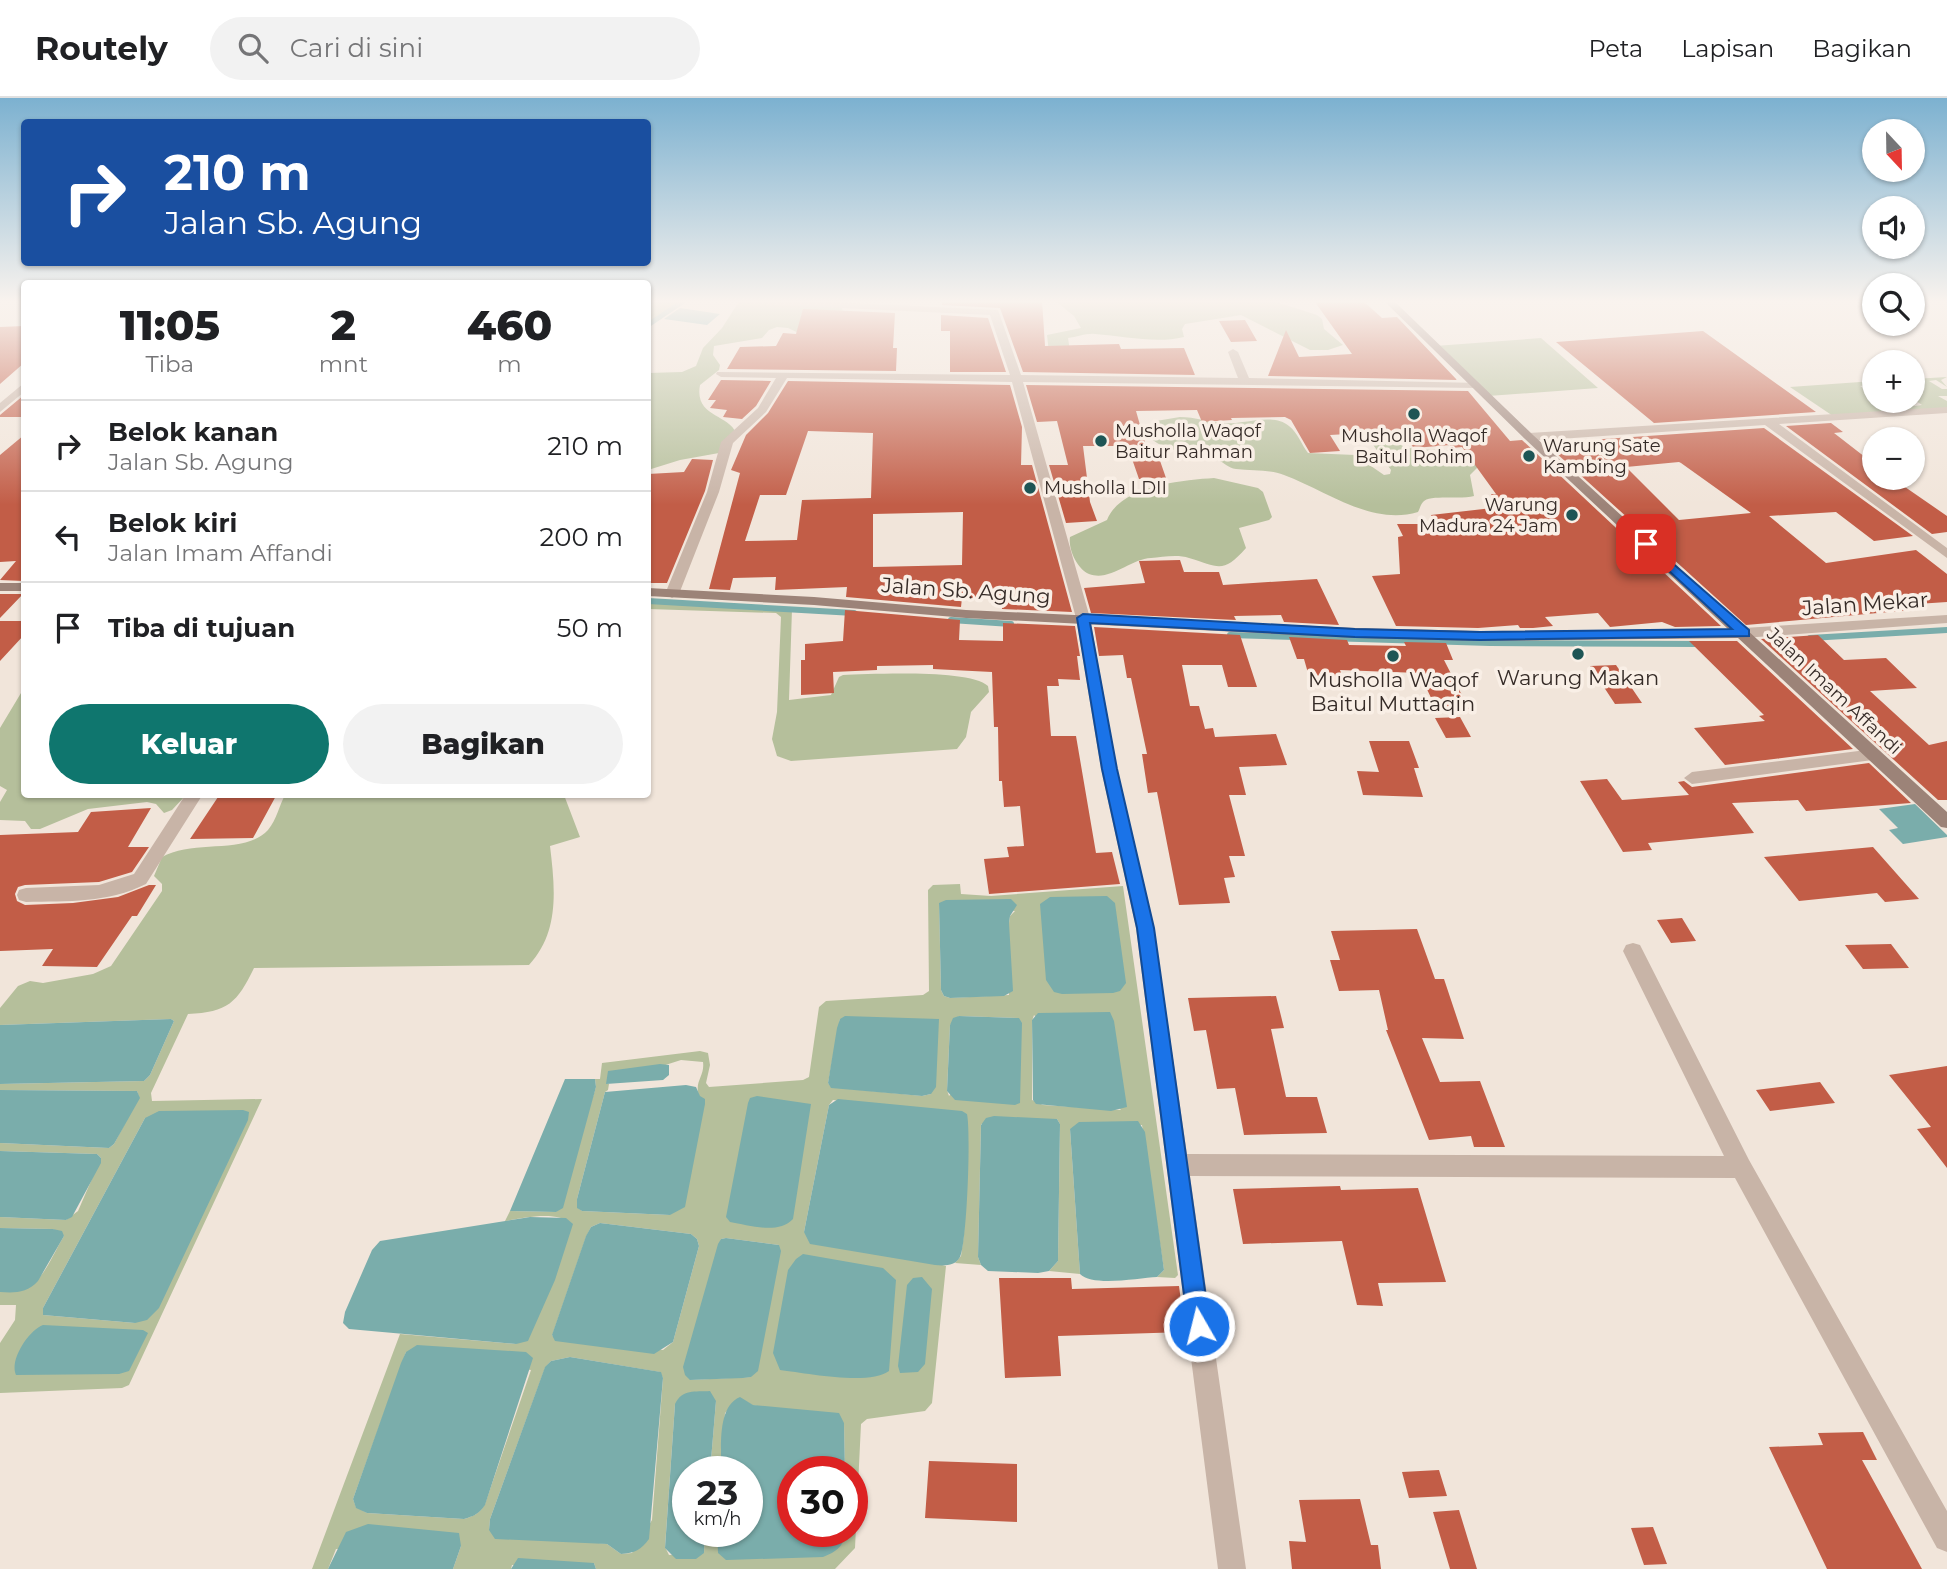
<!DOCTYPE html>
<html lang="id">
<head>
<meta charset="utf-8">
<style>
  :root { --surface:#fff; --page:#f2f2f2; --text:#202124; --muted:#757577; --line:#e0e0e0; --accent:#0f766e }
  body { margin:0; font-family:Montserrat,sans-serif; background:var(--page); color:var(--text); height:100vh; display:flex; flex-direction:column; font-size:26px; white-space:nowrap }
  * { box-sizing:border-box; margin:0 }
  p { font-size:23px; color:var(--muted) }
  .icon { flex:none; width:38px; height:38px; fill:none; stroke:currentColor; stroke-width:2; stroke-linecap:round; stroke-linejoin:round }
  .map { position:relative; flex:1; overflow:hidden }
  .details { position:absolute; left:21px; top:182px; width:630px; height:518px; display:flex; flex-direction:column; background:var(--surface); border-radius:7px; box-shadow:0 2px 5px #0004 }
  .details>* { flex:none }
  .top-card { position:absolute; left:21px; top:21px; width:630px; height:147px; border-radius:7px; box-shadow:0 2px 5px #0004; background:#1a4fa0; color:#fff; overflow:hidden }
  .needle { width:46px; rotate:158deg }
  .controls { position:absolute; left:1862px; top:21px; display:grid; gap:14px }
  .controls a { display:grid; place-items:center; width:63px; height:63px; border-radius:50%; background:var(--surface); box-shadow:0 2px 5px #0004; font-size:35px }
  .speed { position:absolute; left:672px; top:1358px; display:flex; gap:14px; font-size:35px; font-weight:700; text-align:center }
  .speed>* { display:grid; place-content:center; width:91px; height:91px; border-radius:50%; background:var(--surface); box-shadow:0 2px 5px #0004; line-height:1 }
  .speed small { font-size:18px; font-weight:400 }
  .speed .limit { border:10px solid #d22; background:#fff; color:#111 }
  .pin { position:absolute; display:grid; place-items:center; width:60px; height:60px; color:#fff; margin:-30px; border-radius:14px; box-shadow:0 4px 10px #0006 }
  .me { position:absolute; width:77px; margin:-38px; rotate:352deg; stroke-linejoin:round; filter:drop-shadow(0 0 5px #0008) }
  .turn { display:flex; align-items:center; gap:24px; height:147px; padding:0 28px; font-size:32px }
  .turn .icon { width:91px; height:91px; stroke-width:2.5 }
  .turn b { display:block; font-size:49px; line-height:60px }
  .eta { display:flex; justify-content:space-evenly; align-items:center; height:119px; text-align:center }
  .eta b { font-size:42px; font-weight:800; line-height:49px }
  .primary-button { display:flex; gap:14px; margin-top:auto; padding:14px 28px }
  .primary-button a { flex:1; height:80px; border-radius:42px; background:var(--accent); color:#fff; font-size:28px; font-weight:800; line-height:80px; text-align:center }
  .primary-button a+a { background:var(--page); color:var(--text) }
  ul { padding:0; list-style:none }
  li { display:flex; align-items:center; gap:21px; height:91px; padding:0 28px; border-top:2px solid var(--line) }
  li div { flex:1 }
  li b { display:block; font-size:26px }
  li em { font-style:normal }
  header { display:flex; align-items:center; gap:42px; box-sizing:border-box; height:98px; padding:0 35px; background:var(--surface); border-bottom:2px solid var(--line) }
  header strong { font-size:33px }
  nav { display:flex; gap:38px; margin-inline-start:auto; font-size:24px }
  .search { width:490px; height:63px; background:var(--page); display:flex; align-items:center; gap:18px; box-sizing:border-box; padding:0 24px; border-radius:38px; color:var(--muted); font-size:26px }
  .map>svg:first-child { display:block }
</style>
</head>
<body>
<header>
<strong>Routely</strong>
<div class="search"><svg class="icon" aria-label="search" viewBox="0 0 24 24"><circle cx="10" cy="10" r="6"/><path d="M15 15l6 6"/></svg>Cari di sini</div>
<nav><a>Peta</a><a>Lapisan</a><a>Bagikan</a></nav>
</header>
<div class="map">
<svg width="1947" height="1471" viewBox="0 0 1947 1471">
  <rect width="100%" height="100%" fill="#f1e5da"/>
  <path fill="#b5bf9b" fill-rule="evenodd" d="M648,202H685L678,209L648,227Z
    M740,202L842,208L843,229L805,238L788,230L777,229L769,232L762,240L714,248L713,257L720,267L719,272L700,287C694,319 729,316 736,335L719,355L680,362L648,372V275L682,274L696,268L703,250L722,230Z
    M1054,202H1270L1317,217L1322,221L1324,231L1343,247L1328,252H1310L1241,217L1185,226L1182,231L1184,239C1155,246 1125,238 1095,236C1087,235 1077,239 1068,240L1073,273H1051L1047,237L1081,230L1074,218Z
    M1541,240L1598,290L1488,298L1435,248Z
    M1947,279L1941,282L1947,289L1936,282L1929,283L1942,291H1947V298H1938L1947,303V312L1833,318L1790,289L1874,283L1871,287L1874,292L1866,287L1860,288L1874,296V303C1883,303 1888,310 1897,309L1889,303L1904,309L1910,308L1903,303L1915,308L1922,307L1913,301V289L1918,293L1925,292L1913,284V281Z
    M1180,319C1195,319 1209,324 1224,325C1243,327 1273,314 1289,328C1298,335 1301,346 1308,355L1355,357L1384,377L1390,376L1391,372L1369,341L1375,332C1387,332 1392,343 1403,348C1428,358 1462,341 1478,369L1470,377L1474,398C1462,402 1429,396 1423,404C1420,407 1420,411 1418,414C1371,428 1325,392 1284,377C1268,371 1252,373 1236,371C1228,370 1224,364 1217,362C1195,353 1162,356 1147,336L1156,323Z
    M1214,380L1258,390L1263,394L1272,419L1269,422L1239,430L1246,450C1223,476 1219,469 1189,460C1178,456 1162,459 1151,460C1130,461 1110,484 1089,476C1077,471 1068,451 1070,439L1107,422C1120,388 1182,382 1214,380Z
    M648,503L792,511L789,602L831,597L839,579L843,577C872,576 970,571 988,588L989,594L971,614L966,639L957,651L791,663L777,658L772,641L777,614L781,519L776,515L648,511Z
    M24,590V696L186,697L172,712L164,715L156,706L147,704L88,711L40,731H31L25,723L0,722V704L7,692L0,688V630Z
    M285,697H564L580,739L550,748C555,790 560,834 529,867L254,870C237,905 228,914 188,916L151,995L152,1003L262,1001L129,1287L122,1290L0,1295V1245L15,1222L16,1207H0V1194C41,1195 45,1170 64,1138L53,1131L0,1130V1119L66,1122L78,1113L101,1060L97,1056L0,1053V1045L109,1050L114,1046L139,999L137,993L0,992V986L144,983L150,977L174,923L171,921L0,927V910L18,888L30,883L43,885L93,876L111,868L162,793V786L154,778L162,759C193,741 245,757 268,732C277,721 279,708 285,697ZM145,1020L135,1225L43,1217V1210Z
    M960,786L961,796L991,798L1123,788L1178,1177L1175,1180L1157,1179L1164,1172L1142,1027L1070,1031L1080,1176L1049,1173L1058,1163L1060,1026L1057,1021L981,1026L978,1159L981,1167L955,1165L961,1158L964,1136L967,1016L833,1002L829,1007L804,1134L946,1168L932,1305L925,1313L867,1321L861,1326L855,1450L835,1471H596L594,1465L512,1467L511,1471H453L461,1448L336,1451L328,1471H312L400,1236L516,1246L572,1126C557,1112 524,1120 505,1123L510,1113L556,1114L596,989L595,981H600L602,965L700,953L708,955L710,967L706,985L709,989L803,982L809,979L819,909L826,903L923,897L929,893L928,792L933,787ZM939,805L1015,813L1010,818L1009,825V897L950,900L944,898L941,892ZM1034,917L1121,1012L1043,1007L1032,1002V923ZM959,918L1019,920L949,998L947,992L950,927ZM840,921L931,996L922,998L831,989L828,985ZM681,962L703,964C705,978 694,983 699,998L670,1117L582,1113L578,1110L577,1101L605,994L608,992L609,986H606ZM600,1125L691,1136L697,1141L699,1148L673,1244L663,1252L552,1238L586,1139L591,1129ZM726,1140L779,1147L751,1279L690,1282L721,1141ZM406,1254L531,1272L485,1406C479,1416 474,1418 464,1421L367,1415L356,1409L353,1401ZM570,1259L660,1274L663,1280L652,1422L632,1455L621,1456L607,1446L489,1432L490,1421L545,1270L551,1263ZM740,1300L752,1307L844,1325L845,1374H852V1433H845V1443H716L717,1433H705L704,1455L669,1457L665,1449L675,1306L716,1303L710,1374H721L725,1315Z"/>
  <path fill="#7aadab" d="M680,210L720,216L707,227L664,221Z
    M1915,706L1947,737V739L1903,746L1889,732L1898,730L1879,711Z
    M1107,798L1115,805L1126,885L1120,893L1113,895L1062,896L1054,894L1046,882L1040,806L1050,799Z
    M1011,801L1017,807L1010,818L1009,825L1013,893L1004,898L950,900L944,898L941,892L939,805L946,802Z
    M1110,914L1114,923L1127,1009L1111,1013L1036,1006L1033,1002L1032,922L1038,915Z
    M845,918L939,921L936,989L931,996L922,998L831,990L828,985L837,930L840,921Z
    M959,918L1019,920L1022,925L1020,1005L1015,1007L955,1002L947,993L950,927L953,920Z
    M171,921L174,923L150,977L144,983L0,986V927Z
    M660,966L669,967V977L663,982L606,986L608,973Z
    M565,981H595L596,989L563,1110L556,1114L510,1113Z
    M686,987L696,989L700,998L705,1001V1006L685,1109L670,1117L582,1113L577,1110V1101L605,994Z
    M0,992L137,993L140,1000L114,1046L109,1050L0,1045Z
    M757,998L811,1006L793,1121C778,1137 749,1127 730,1124L726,1119L748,1005L750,1000Z
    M838,1001L962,1013L967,1016C971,1034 967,1145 960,1159C955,1168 945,1168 935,1167L810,1146L804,1134L829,1007Z
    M243,1012L249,1014L248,1022L159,1210L147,1222L135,1225L43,1217V1210L145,1020L159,1013Z
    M994,1018L1057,1021L1060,1026L1058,1163L1049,1173L1038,1175L988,1173L981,1167L978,1159L981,1027L986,1020Z
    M1138,1023L1145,1034L1164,1172L1157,1179C1139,1180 1092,1189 1080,1176L1070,1031L1079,1024Z
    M0,1053L97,1056L101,1060V1065L72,1119L66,1122L0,1119Z
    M530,1119L566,1120L573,1126L555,1182L528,1243L516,1246L349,1231L343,1225L345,1214L372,1152L380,1143Z
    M600,1125L691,1136L697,1141L699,1148L673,1244L654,1256L555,1243L552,1237L586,1138L591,1129Z
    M0,1130L53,1131L62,1133L64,1138L38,1183C27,1195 15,1195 0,1194Z
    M726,1140L779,1147L781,1153L758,1273L751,1279L743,1280L690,1282L685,1277L683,1269L718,1146L721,1141Z
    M803,1156L883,1170L896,1182L889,1273C869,1288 806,1275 780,1272L773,1255L788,1172L796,1161Z
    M922,1179L932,1191L925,1266L918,1274L900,1275L898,1268L907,1187L913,1180Z
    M43,1227L143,1232L148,1235L129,1273L119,1276L16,1277C9,1262 29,1232 43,1227Z
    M417,1247L526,1254L533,1260L485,1407C479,1416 474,1418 464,1421L367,1415L356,1410L353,1401L401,1265L406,1254Z
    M570,1259L661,1274L663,1280L649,1441C641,1452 635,1455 621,1456L607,1446L495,1441L489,1432L490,1421L545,1269L551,1263Z
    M710,1293L716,1303L710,1374H688V1433H705L704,1455L696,1461H676L665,1450L675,1306C682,1291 695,1294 710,1293Z
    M740,1299L753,1307L839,1315L844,1325L845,1374H793V1433H845C845,1448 836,1454 823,1459L726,1462L718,1455L717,1433H747V1374H721C722,1352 716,1309 740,1299Z
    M368,1426L459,1435L461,1448L453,1471H328L346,1434Z
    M518,1460L594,1465L596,1471H511Z"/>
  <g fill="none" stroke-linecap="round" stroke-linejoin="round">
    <path stroke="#7aadab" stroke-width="5" d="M648,227L685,202"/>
    <path stroke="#7aadab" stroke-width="6" d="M648,503L854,515
      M951,522L1011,526
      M1230,537L1490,545L1699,546
      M1810,540L1947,532"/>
  </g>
  <path fill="#c25d47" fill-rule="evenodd" d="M942,202H1042L1045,248L1119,246L1121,251L1184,250L1195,277L1023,274L1000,210L942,207Z
    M1362,202L1382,220L1397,219L1457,282L1268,278L1286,232L1299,259L1352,256L1315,204Z
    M803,211L895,215L893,250H897L896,273L727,271L740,249L776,248L783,235L796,236Z
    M941,217L988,220L1006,274H950V233H941Z
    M1245,222L1257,243L1231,244L1219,223Z
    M24,228V265L0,286V229Z
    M1703,233L1816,314L1654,325L1556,244Z
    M721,282L771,283L756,308L742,321L723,319L727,312L710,310L716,302H708Z
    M788,283L1010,287L1022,329L1021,367H1032L1072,514L1002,511V499L962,500L961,509L846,499L847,489L775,492L776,479L733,480L730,492L709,491L740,375L731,372L746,337L768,315ZM808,333L873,335L871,400L802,402L797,442L745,443L760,397H786ZM963,414L962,467L873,469V416Z
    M1026,287L1468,293L1510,343L1522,342L1721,528L1675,529L1662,524L1610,529L1598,515L1545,519L1553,528L1533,530H1520L1518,527L1478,530L1396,528L1372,478L1400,476L1398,439L1403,438L1397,426H1436L1431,417L1501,409L1491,396H1496L1462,349L1452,350L1450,347L1414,350L1399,333L1330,337L1340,353L1310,355L1291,322L1285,319L1231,320L1232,322L1202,324L1197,312L1136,313L1146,348H1083L1090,404L1097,423L1066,425L1049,367H1068L1057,323L1037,324Z
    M24,297V319H0V317Z
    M1831,325L1843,334L1834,335L1874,366V380H1892L1947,418V434L1932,436L1786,328Z
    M1764,330L1913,438L1874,443L1836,414L1769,418L1826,465L1916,452L1947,476V504L1917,506L1922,511L1746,527L1545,345ZM1679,364L1681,365L1751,415L1679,422L1626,369Z
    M24,337V483L0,482L16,463L0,464V357Z
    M1158,357L1166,380L1139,381L1131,358Z
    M692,361L713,362L705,393L667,485H648V376L684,374Z
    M1180,462L1184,474H1219L1223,487L1317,481L1339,527L1284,524L1281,517L1234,518L1236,522L1091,515L1084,490L1145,485L1139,463Z
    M0,496H23L0,520Z
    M845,512L960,522L959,542L1003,543V525L1075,528L1080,558H1077L1080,582L1058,581L1059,588H1047L1051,638H1076L1096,755L1112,754L1120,786L989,796L984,761L1009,759L1007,749L1024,748L1020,708L1004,709L1002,683H999L998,629H994L992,574L933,571V567L877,568V572L833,574L834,595L801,597V562H805V546L843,543Z
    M0,523H24V537L0,563Z
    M1094,529L1240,537L1257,589H1228L1222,567H1182L1190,608H1199L1205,631L1213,630L1215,639L1276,636L1287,667L1239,669L1246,697H1229L1245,758H1229L1235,779L1224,780L1230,805L1179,807L1157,694L1148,695L1142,656H1147L1131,580H1127L1123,557L1099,558Z
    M1818,537L1844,562L1886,560L1917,590L1870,593L1929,647L1947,643V702H1938L1761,541Z
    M1289,539L1347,542L1349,547L1406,548L1404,544L1446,545L1453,562H1444L1469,611L1437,612L1419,575L1340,572L1346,589H1312L1304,561H1297Z
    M1689,543H1737L1853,651L1725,667L1694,630L1765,623L1759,618L1764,617Z
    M1616,567L1642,605L1615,606L1590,568Z
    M1460,619L1471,639L1446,640L1435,620Z
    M1369,643H1409L1419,670H1414L1423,699L1363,697L1357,673L1379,674Z
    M1869,665L1911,705L1806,713L1798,702L1732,705L1754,735L1648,745L1652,752L1623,754L1580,683L1607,681L1622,702L1689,697L1678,684L1684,683L1692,689Z
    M220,696H277L253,740L190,741Z
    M151,710L128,749H149L132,774L99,784L25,787L18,789L15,796L17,803L25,807L73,805L118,799L149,787H156L137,818H132L97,869L42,868L53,851L0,853V737L78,734L91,714Z
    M1873,749L1919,801L1885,804L1877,795L1799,803L1764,759Z
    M1682,820L1696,843L1671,845L1657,822Z
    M1417,831L1435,881H1444L1464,941L1422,940L1440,984L1480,983L1505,1049H1474L1471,1038L1429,1042L1386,932H1388L1379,892L1339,893L1330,862H1340L1331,833Z
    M1891,846L1909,870L1863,871L1845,847Z
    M1276,898L1284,930L1271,931L1286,999H1317L1327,1035L1244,1037L1235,990L1217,991L1206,932L1194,933L1188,900Z
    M1947,968V1070L1917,1031L1931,1029L1889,977Z
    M1820,984L1835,1005L1770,1013L1756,992Z
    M1340,1088L1341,1092L1418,1090L1446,1184L1378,1185L1383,1208L1357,1207L1342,1143L1243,1146L1233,1091Z
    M999,1180H1071L1072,1191L1179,1188L1185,1234L1058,1238L1061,1278L1005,1280Z
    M1863,1334L1877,1362H1862L1922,1471H1827L1769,1349L1823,1347L1818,1335Z
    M929,1363L1017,1366V1424L925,1420Z
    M1439,1372L1447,1398L1409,1400L1402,1374Z
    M1360,1401L1371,1447H1378L1381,1471H1292L1289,1443L1306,1444L1299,1402Z
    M1459,1412L1477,1471H1450L1433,1414Z
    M1653,1429L1667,1466L1644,1467L1631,1430Z"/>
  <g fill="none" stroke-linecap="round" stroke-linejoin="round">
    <path fill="#c8b4a7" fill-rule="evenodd" d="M733,202H790L998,212L1021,277L1238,280L1228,254L1233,251L1238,254L1249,280L1480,285L1481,287L1476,290L1023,284L1090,520L1117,671L1154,830L1187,1056L1724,1058L1623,853L1626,847L1633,845L1640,847L1749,1062L1947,1413V1454L1937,1450L1735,1080L1190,1078L1246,1471H1218L1136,830L1101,671L1076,520L1012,284L787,280L766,314L733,345L719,394L679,496L672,500L665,496L707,394L721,344L758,310L776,280L721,279L716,276L717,274L1010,277L990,217L738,205Z
      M24,285V294L0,314V305Z
      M1947,309V315L1779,326L1947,450V460L1765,327L1529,343L1523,339L1529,335Z
      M1947,517V525L1744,540L1737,535L1744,530Z
      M1874,651L1880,653L1882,657L1880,661L1692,686L1684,680L1692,674Z
      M186,696H203L146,786C108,805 68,803 26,804L19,802L17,797L19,792L26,790L99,787L134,776Z"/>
    <path fill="#9c8378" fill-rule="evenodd" d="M1383,202H1393L1533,337L1947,714V730L1941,729L1738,540L1480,543L1355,540L966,520L814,507L648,498V490L814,499L966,512L1355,530L1480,533L1728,531L1525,341Z
      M0,485H24V493H0Z"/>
  </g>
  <linearGradient id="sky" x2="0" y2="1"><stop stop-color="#7cb1d0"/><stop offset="0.5" stop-color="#f9f3ee"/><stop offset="1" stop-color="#f9f3ee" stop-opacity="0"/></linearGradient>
  <rect width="1947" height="407" fill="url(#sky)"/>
  <path fill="#1a73e8" stroke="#114b97" stroke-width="2" d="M1646,442L1749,532V538L1480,542L1355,539L1090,525L1117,671L1154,830L1210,1228L1207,1236L1199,1239L1191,1236L1188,1228L1137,830L1102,671L1077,520L1083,516L1355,531L1480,534L1732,531L1642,448V443Z"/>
  <g fill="#1e5555" stroke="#f9efe6" stroke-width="2.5">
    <circle cx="1414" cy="316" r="7"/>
    <circle cx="1101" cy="343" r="7"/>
    <circle cx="1529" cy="358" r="7"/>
    <circle cx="1030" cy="390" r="7"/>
    <circle cx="1572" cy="417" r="7"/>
    <circle cx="1578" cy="556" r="7"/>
    <circle cx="1393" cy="558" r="7"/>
  </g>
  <g text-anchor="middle" stroke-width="7" stroke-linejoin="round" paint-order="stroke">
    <g font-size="18" fill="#352b27" stroke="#f9efe6" text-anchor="start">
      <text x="1115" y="339">Musholla Waqof<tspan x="1115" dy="21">Baitur Rahman</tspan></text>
      <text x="1414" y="344" text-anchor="middle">Musholla Waqof<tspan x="1414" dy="21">Baitul Rohim</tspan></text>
      <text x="1543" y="354">Warung Sate<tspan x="1543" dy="21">Kambing</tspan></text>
      <text x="1044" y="396">Musholla LDII</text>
      <text x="1558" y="413" text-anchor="end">Warung<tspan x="1558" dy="21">Madura 24 Jam</tspan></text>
    </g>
    <g font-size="18" fill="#352b27" stroke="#f9efe6">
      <text transform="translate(1834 593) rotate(43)" y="6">Jalan Imam Affandi</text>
    </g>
    <g font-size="21" fill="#352b27" stroke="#f9efe6">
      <text transform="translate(966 493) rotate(4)" y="7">Jalan Sb. Agung</text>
      <text transform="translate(1865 506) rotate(-4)" y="7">Jalan Mekar</text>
    </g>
    <g font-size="21" fill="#352b27" stroke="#f9efe6">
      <text x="1578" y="587">Warung Makan</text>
      <text x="1393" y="589">Musholla Waqof<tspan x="1393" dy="24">Baitul Muttaqin</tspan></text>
    </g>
  </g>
</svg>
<div class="controls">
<a><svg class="needle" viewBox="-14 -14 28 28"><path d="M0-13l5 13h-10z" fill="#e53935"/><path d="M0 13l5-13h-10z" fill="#757577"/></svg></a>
<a><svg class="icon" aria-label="sound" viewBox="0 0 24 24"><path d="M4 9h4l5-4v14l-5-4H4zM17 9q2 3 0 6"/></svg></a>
<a><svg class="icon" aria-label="search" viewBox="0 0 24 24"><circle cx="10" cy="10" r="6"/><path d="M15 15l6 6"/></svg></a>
<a>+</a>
<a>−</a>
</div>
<div class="speed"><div>23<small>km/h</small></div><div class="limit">30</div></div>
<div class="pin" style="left:1646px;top:446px;background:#d93025"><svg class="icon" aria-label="arrive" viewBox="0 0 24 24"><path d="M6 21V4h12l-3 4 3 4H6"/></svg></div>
<svg class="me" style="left:1199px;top:1228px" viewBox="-20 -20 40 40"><circle r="17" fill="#1a73e8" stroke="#fff" stroke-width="3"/><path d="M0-11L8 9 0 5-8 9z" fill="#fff"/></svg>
<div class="top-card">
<div class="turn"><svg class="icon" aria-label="right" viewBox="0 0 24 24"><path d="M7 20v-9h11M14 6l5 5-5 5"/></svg><div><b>210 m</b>Jalan Sb. Agung</div></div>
</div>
<section class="details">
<div class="eta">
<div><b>11:05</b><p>Tiba</p></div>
<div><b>2</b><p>mnt</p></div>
<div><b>460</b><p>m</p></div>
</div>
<ul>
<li><svg class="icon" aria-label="right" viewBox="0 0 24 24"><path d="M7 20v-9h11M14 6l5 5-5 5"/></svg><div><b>Belok kanan</b><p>Jalan Sb. Agung</p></div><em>210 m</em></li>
<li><svg class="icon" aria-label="left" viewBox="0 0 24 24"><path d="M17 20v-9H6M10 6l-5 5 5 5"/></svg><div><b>Belok kiri</b><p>Jalan Imam Affandi</p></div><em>200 m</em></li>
<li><svg class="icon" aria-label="arrive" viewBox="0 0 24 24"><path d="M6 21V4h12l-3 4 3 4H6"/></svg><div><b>Tiba di tujuan</b></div><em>50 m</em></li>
</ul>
<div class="primary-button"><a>Keluar</a><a>Bagikan</a></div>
</section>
</div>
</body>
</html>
